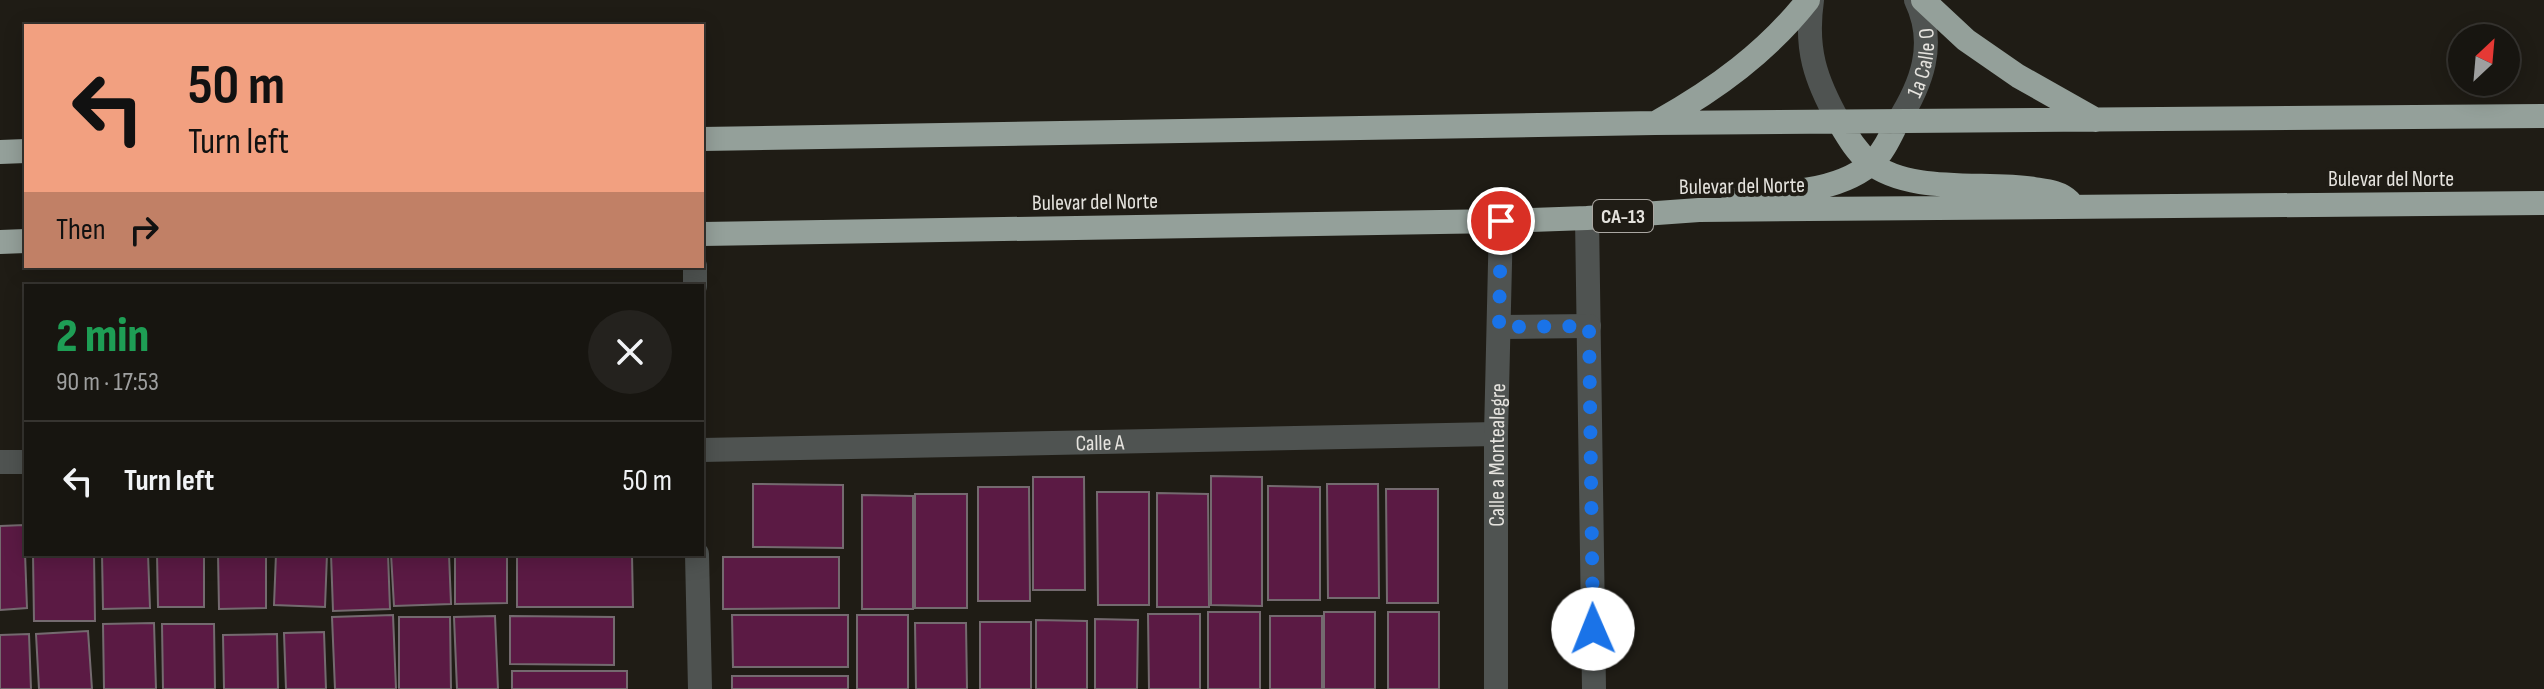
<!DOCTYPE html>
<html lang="en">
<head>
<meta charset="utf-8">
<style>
  :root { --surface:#171510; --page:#24221e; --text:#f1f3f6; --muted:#9e9f9f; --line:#363430 }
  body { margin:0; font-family:"Sofia Sans Condensed",sans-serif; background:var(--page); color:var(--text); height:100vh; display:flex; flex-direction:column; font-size:30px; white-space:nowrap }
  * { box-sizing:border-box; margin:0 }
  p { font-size:26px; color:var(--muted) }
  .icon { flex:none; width:44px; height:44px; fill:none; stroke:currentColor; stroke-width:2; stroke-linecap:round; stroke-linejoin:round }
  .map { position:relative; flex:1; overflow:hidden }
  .side { position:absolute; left:24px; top:284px; width:680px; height:272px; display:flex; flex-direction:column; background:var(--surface); border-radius:0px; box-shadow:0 4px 20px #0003,0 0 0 2px var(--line) }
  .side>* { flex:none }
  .banner { position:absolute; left:24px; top:24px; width:680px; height:244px; border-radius:0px; box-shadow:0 4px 20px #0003,0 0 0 2px var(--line); background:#f2a080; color:#111; overflow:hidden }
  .needle { width:52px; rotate:26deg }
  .fabs { position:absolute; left:2448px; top:24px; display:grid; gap:16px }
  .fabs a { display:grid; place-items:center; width:72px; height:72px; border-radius:50%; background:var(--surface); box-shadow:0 4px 20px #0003,0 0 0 2px var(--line); font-size:40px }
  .pin { position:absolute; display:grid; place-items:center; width:68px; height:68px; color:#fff; margin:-34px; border:4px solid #fff; border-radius:50%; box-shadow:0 2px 8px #0007 }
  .me { position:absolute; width:88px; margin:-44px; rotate:359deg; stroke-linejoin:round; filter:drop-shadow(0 0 6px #0008) }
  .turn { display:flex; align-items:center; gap:28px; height:168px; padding:0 32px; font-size:36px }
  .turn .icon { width:104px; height:104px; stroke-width:2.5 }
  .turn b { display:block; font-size:56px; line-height:68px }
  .then { display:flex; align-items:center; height:76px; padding:0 32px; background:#0003; gap:16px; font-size:30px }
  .round { display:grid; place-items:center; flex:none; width:84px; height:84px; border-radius:42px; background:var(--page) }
  .head { display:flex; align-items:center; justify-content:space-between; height:136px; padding:0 32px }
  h1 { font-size:48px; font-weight:800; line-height:60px; color:#1e9e55 }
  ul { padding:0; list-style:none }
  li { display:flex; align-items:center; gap:24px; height:120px; padding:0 32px; border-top:2px solid var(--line) }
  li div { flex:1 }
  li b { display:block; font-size:30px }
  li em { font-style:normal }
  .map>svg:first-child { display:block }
</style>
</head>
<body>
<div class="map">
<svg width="2544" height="689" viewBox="0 0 2544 689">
  <rect width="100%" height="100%" fill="#1f1c15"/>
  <path fill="#5b1a44" stroke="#746a6f" stroke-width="2" d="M1211,476L1262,477V606L1211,605Z
    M1033,477H1084L1085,590H1033Z
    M753,484L843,485V548L753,547Z
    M1327,484H1378L1379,598H1328Z
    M1268,486L1320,487V600H1268Z
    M978,487H1029L1030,601H978Z
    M1386,489H1438V603H1387Z
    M1097,492H1149V605H1098Z
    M1157,493L1208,494L1209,607H1157Z
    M915,494H967V608H915Z
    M862,495L913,496V609H862Z
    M24,525L27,608L0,610V526Z
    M33,554H94L95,621H34Z
    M102,554H148L150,608L103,609Z
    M157,554H204V607H158Z
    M218,554H266V608L219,609Z
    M276,554H327L325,607L274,605Z
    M331,554H388L390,609L333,611Z
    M391,554H449L451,604L394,606Z
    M455,554H507V603L455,604Z
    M517,555H632L633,607H517Z
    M723,557H839V608L723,609Z
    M1208,612H1260V689H1208Z
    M1324,612H1375V689H1324Z
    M1388,612H1439V689H1388Z
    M1148,614H1200V689H1149Z
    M393,615L396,689H335L332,617Z
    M732,615H848V667H733Z
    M857,615H908V689H857Z
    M495,616L498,689H457L454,617Z
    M510,616L614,617V665L510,664Z
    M1270,616H1322V689H1270Z
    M399,617H450L451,689H399Z
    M1095,619L1138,620L1137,689H1095Z
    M1036,620L1087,621V689H1036Z
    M980,622H1031V689H980Z
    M154,623L156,689H104L103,624Z
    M915,623H966L967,689H916Z
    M162,624H214L215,689H163Z
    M88,631L92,689H39L36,634Z
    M324,632L326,689H286L284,633Z
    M29,634L31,689H0V635Z
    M277,634L278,689H224L223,635Z
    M512,671H627V689H512Z
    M732,676H848V689H732Z"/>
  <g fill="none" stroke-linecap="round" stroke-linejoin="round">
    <g stroke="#4f5351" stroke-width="24">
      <path d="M1812,0C1805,49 1815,79 1839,122"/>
      <path id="s1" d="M1897,123C1922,84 1937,44 1916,0"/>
      <path d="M1587,218L1594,689"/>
      <path d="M695,286V266"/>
      <path d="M1499,327L1589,326"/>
      <path id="s2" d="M702,450L1496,434"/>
      <path d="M0,462H26"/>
      <path d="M697,554L700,689"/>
      <path id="s3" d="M1496,689V434L1501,221"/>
    </g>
    <path stroke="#94a09a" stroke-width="24" d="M1923,0L1966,40L2018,76L2096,120
      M1659,121C1716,89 1767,52 1808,0
      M1839,122C1848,137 1856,151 1869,162C1910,195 1986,181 2034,189C2047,191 2060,192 2069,201
      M702,139L1655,123L2544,116
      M0,152L26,151
      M1733,194C1778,193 1834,194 1871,164C1883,153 1890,137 1897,123
      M702,234L1501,221L1587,218L1699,210L2544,203
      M0,242L26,241"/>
  </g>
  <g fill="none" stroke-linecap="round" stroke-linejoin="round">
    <path stroke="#1a73e8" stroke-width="14" stroke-dasharray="0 25.2" d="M1501,221L1499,327L1589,326L1593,629"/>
  </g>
  <g text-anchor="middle" stroke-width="8" stroke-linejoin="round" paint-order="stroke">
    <rect fill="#1f1c15" stroke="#aaa7a2" stroke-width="2" x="1593" y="200" width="60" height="32" rx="6"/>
    <g font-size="20" font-weight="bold" fill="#e5e3de">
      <text x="1623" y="223">CA-13</text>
    </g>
    <g font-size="22" fill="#e5e3de" stroke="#1f1c15">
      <text dy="8" stroke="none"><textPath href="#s1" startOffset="66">1a Calle O</textPath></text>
      <text x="2391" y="186">Bulevar del Norte</text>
      <text transform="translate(1742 185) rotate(-1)" y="8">Bulevar del Norte</text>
      <text transform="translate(1095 201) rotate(-1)" y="8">Bulevar del Norte</text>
      <text dy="8" stroke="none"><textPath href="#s2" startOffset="398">Calle A</textPath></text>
      <text dy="8" stroke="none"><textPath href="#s3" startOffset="234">Calle a Montealegre</textPath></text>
    </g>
  </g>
</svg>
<div class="fabs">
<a><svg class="needle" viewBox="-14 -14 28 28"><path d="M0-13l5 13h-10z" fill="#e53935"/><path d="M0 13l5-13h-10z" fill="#9e9f9f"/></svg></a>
</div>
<div class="pin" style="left:1501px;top:221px;background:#d93025"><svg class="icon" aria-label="arrive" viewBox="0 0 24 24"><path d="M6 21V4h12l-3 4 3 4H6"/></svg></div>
<svg class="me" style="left:1593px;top:629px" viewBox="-20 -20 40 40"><circle r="19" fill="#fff"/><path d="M0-13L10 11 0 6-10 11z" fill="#1a73e8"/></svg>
<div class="banner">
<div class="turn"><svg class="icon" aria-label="left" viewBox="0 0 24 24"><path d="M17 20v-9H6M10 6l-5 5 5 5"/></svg><div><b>50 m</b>Turn left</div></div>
<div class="then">Then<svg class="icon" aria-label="right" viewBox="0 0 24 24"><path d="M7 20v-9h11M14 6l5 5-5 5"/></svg></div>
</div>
<section class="side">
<div class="head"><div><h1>2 min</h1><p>90 m · 17:53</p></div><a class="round"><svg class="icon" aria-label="close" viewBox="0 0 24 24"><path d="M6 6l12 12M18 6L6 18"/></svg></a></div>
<ul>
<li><svg class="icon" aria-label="left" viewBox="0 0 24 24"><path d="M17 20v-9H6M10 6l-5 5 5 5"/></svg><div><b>Turn left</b></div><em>50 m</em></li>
</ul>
</section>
</div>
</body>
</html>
